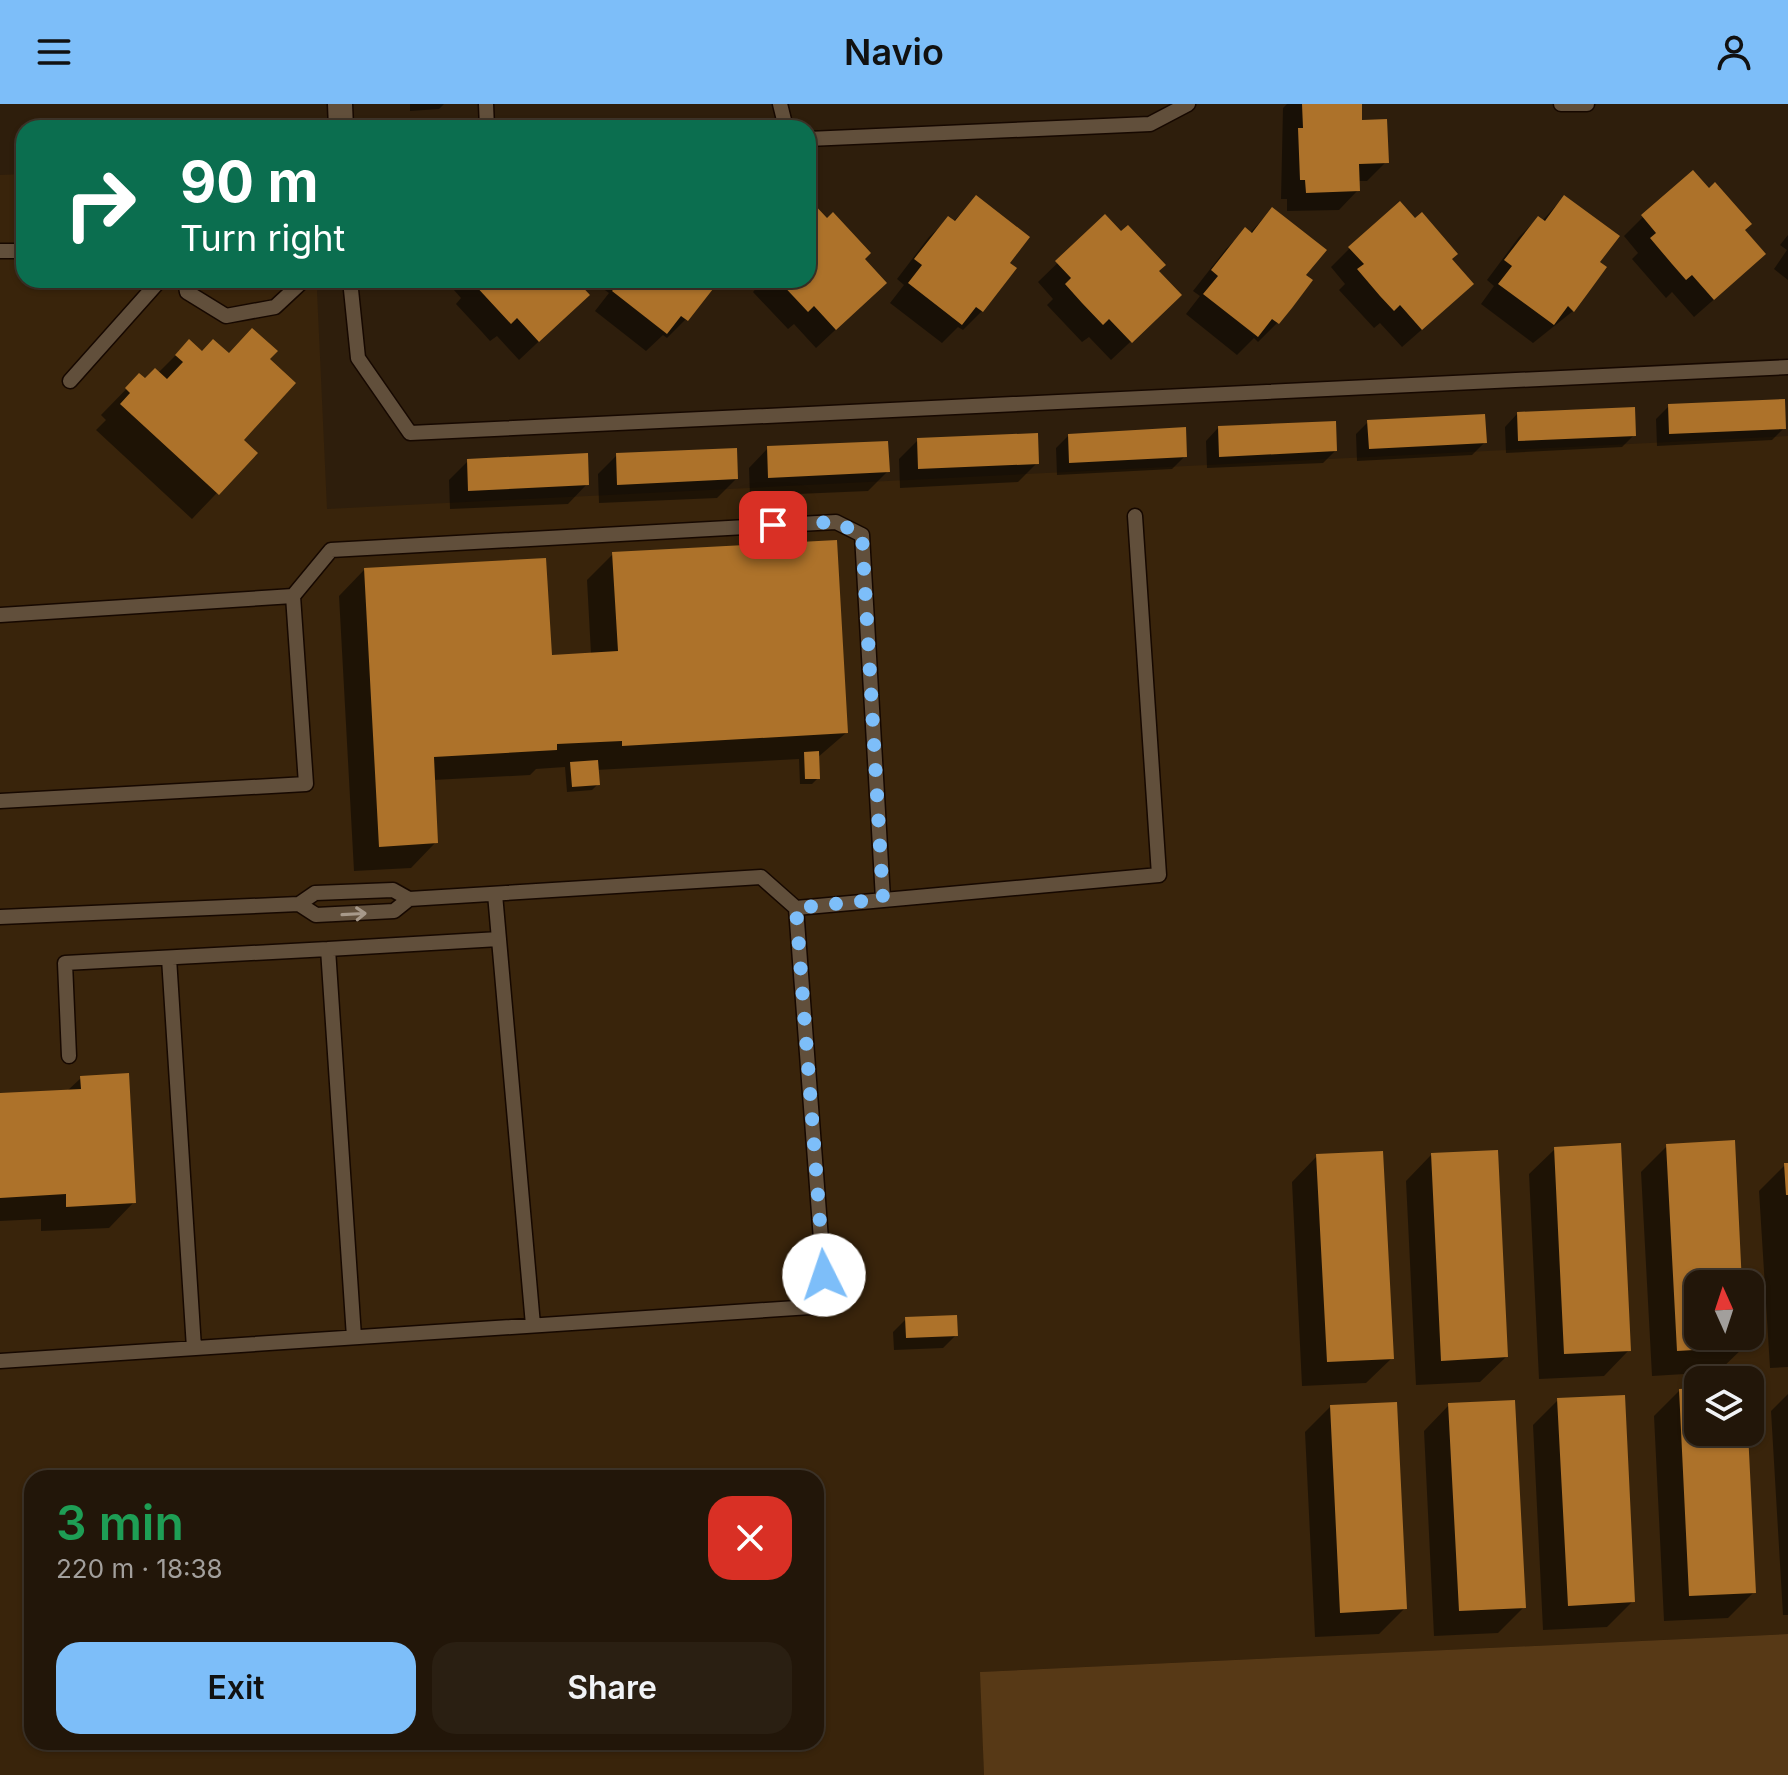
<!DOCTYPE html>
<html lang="en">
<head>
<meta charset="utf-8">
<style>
  :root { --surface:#221609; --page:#2a1f12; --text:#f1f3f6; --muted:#a29f9c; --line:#3f352a; --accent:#7dbef9 }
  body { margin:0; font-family:Inter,sans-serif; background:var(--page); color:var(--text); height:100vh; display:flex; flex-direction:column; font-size:30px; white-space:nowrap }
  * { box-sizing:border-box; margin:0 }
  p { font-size:26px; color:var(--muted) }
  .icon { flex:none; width:44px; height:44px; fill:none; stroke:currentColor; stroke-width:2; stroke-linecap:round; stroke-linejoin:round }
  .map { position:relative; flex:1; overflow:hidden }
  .drawer { position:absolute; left:24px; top:1366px; width:800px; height:280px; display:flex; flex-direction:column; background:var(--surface); border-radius:24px; box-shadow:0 2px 6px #0004,0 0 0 2px var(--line) }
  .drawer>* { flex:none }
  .top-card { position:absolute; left:16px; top:16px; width:800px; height:168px; border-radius:24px; box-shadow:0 2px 6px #0004,0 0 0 2px var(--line); background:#0b6e4f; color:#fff; overflow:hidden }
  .needle { width:52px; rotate:357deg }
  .buttons { position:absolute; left:1684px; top:1166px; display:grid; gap:16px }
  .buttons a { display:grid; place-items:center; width:80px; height:80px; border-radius:16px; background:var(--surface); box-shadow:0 2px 6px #0004,0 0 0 2px var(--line); font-size:40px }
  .pin { position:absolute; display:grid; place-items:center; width:68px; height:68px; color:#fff; margin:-34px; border-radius:16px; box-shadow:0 4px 12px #0006 }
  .me { position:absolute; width:88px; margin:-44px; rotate:356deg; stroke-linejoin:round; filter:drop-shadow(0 0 6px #0008) }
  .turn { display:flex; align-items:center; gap:28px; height:168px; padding:0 32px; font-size:36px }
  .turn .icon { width:104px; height:104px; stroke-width:2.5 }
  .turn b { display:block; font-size:56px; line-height:68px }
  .round { display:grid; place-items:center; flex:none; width:84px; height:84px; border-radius:24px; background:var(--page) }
  .overview { display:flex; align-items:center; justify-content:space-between; height:136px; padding:0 32px }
  h1 { font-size:48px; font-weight:600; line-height:60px; color:#1e9e55 }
  .button { display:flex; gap:16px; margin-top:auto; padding:16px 32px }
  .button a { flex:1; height:92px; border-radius:24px; background:var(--accent); color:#111; font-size:32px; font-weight:600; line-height:92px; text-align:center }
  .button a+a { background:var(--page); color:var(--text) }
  header { display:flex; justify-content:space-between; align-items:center; height:104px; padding:0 32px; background:var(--accent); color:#111; font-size:36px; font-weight:600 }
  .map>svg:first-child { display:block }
</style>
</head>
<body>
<header><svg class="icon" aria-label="menu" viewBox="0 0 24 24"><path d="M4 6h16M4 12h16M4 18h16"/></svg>Navio<svg class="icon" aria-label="person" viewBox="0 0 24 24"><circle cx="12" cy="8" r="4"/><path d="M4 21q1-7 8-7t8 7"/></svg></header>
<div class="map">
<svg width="1788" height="1671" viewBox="0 0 1788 1671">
  <rect width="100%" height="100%" fill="#2e1e0c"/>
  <path fill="#39240b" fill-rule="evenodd" d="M24,70V176H323L317,187L327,405L1788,332V1530L981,1568L984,1671H0V71ZM1698,1180H1750V1232H1698ZM1698,1276H1750V1328H1698ZM32,1374H816V1638H32Z"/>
  <path fill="#573916" d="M1788,1530V1671H984L980,1568Z"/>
  <path fill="#0007" d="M410,0H444L439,5L410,7Z
    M1287,0H1360V18L1386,58L1367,77H1358V86L1339,106L1287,107V95H1281L1283,4Z
    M976,93L1007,160L1014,165L982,207L963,226L958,223L942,239L890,199L904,181L897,175L929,133L949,114L953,118Z
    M1564,93L1598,158L1573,207L1533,239L1481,200L1494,182L1487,176L1519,133L1538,114L1542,117Z
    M808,103L862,155L865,198L816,244L794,220L788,225L753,188L759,181L754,176H808Z
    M1272,105L1304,172L1277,219L1258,238L1254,234L1237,251L1186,210L1200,192L1193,187L1226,145L1245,126L1250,129Z
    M1105,113L1157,167L1160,210L1111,256L1089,233L1082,238L1047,201L1053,195L1038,178Z
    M1643,113L1742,126L1744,169L1694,213L1672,188L1666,194L1632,155L1638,149L1624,132Z
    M1788,131V176L1774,165L1787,146L1780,141Z
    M1350,144L1450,156L1452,199L1402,243L1380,219L1374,224L1339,186L1345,180L1331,163Z
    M573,176L568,210L519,256L497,232L490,237L482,228L456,200L461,194L446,177Z
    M608,176H717L686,215L667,234L663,231L646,247L595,207L609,189L602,184Z
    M189,238L202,250L268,255L241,336L255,349L192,415L96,326L106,316L101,311L139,272L145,276L158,269Z
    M1669,302L1784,324L1772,336L1657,342L1656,315Z
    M1517,310L1634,331L1622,343L1506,349L1505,323Z
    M1368,318L1485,338L1472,351L1357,357L1356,330Z
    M1218,324L1335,347L1323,359L1207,364L1206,337Z
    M1068,332L1185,352L1172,365L1057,371L1056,344Z
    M918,336L1037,359L1018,378L900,384L899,355Z
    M768,344L887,368L868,387L750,392L749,364Z
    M617,351L736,375L717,394L599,399L598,370Z
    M468,357L587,380L568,400L450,405L449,376Z
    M613,450L846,629L817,654L818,674L812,680H800L799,655L596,666L598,680L592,686L567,688L565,663L536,665L530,671L433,676L436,738L411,764L354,767L339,492L364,466L550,553L591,550L587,476Z
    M81,974L134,1098L109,1124L41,1127V1115L0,1117V991L67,987Z
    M1667,1042L1740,1180H1698V1232H1743L1744,1243L1718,1268L1652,1272L1641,1068Z
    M1555,1045L1629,1246L1604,1272L1539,1275L1529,1070Z
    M1431,1051L1506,1253L1480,1278L1416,1281L1406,1077Z
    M1317,1052L1392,1254L1366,1279L1302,1282L1292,1078Z
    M1785,1061H1788V1263L1770,1264L1759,1087Z
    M906,1215L956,1231L943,1244L894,1246L893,1228Z
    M1698,1286V1328H1746L1754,1488L1728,1514L1664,1517L1654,1312L1679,1287Z
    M1788,1290V1511H1783L1771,1307Z
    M1558,1296L1633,1497L1607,1523L1543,1526L1533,1321Z
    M1449,1301L1524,1503L1498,1529L1434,1532L1424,1327Z
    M1330,1303L1405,1504L1379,1530L1315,1533L1305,1328Z"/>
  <path fill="#ad722a" d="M1302,0H1362V16L1387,15L1389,59L1359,60L1360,87L1306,89L1305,76H1300L1298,24H1303Z
    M1693,66L1709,84L1715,78L1752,120L1745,126L1766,150L1714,196L1692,171L1686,176L1672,160L1650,134L1656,129L1641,111Z
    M976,91L1030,133L1010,159L1017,164L983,208L976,203L962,221L908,179L922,161L914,155L948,112L955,117Z
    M1564,91L1620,132L1600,158L1607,163L1591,185L1574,208L1568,202L1554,221L1498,180L1512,162L1504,156L1538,112L1545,117Z
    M811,97L827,114L833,108L871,149L865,155L887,179L836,226L814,202L808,208L778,176H808V100Z
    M1400,97L1415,114L1422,108L1458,150L1452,155L1474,180L1422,226L1400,201L1394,207L1380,192L1357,165L1364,160L1348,143Z
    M1272,103L1327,146L1306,171L1313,176L1292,204L1279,220L1272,215L1258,233L1203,190L1218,172L1211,166L1245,123L1252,129Z
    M1105,110L1121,127L1128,121L1166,161L1159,167L1182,191L1132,239L1109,215L1103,221L1082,199L1065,180L1071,174L1055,157Z
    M477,176H576L590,191L539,238L517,214L511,220L473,179Z
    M621,176H720L688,217L681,212L667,230L612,187Z
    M252,224L278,247L270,255L296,279L244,336L258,349L219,391L120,300L130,289L125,284L139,269L145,274L155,264L167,275L183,258L175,251L189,235L202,247L213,235L229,249Z
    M1785,295L1786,325L1669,330L1668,300Z
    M1635,303L1636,332L1518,337L1517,308Z
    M1485,310L1487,339L1369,345L1367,316Z
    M1336,317L1337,347L1219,353L1218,322Z
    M1186,323L1187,353L1069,359L1068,330Z
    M1038,329L1039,360L918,365L917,334Z
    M888,337L890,368L768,374L767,342Z
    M737,344L738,375L617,381L616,349Z
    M588,349L589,381L468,387L467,355Z
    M837,436L848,629L622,642V637L557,640V646L434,653L438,739L379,743L364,464L546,454L552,551L618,547L612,448Z
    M819,647L820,675H805L804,648Z
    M598,656L600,681L572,683L570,658Z
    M129,969L136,1099L66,1103V1090L0,1094V989L81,985L80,972Z
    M1735,1036L1742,1180H1698V1232H1745L1746,1243L1677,1247L1666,1040Z
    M1621,1039L1631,1247L1564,1250L1554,1043Z
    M1498,1046L1508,1253L1441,1257L1431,1049Z
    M1383,1047L1394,1255L1327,1258L1316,1050Z
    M1784,1059H1788V1091H1786Z
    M957,1211L958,1232L906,1234L905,1213Z
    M1698,1284V1328H1748L1756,1489L1689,1492L1679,1285Z
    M1625,1291L1635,1498L1568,1502L1557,1294Z
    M1515,1296L1526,1504L1459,1507L1448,1299Z
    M1397,1298L1407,1505L1340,1509L1330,1301Z"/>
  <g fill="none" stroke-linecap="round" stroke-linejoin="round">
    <defs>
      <path id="lane" d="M486,0L487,24
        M780,0L786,24
        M1561,0H1587
        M808,35L1150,20L1188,0
        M0,147H24
        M185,176L187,188L226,212L275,203L304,176
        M350,176L358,254L410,329L1788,263
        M70,277L160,176
        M293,492L331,446L836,418L862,431L883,795
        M0,511L293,492L306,680L0,697
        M495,790L533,1221
        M299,800L316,811L394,807L409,795
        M796,804L1159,771L1135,412
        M0,813L299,800L315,789L393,786L409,795L761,773L796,804L826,1202L0,1257
        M328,845L499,835
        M169,854L194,1244
        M69,952L65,859L328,845L354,1233"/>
      <path id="street" d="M340,0L341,24"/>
    </defs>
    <use href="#lane" stroke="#160800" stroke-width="17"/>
    <use href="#street" stroke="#160800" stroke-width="27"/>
    <use href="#lane" stroke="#614f3b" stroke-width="14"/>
    <use href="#street" stroke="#614f3b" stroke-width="24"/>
  </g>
  <defs><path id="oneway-shaft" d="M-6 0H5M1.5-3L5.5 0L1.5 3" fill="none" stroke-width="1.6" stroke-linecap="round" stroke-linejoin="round" transform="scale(2)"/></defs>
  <use stroke="#a7998a" href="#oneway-shaft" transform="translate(354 810) rotate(-3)"/>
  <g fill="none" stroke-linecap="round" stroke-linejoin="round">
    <path stroke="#7dbef9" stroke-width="14" stroke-dasharray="0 25.2" d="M773,421L836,418L862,431L883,795L796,804L824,1171"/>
  </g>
</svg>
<div class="buttons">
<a><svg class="needle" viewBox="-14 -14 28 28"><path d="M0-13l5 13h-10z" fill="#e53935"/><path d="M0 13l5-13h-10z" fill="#a29f9c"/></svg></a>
<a><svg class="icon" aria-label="layers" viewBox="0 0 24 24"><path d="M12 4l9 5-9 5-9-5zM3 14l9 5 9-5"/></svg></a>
</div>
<div class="pin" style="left:773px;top:421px;background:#d93025"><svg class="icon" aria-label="arrive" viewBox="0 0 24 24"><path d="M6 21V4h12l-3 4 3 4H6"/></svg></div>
<svg class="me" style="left:824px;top:1171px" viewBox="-20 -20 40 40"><circle r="19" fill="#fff"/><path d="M0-13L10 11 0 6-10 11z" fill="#7dbef9"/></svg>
<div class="top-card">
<div class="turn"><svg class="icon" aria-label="right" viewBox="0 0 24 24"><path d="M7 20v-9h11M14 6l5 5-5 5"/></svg><div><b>90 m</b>Turn right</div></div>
</div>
<section class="drawer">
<div class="overview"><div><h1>3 min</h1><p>220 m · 18:38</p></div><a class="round" style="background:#d93025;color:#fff"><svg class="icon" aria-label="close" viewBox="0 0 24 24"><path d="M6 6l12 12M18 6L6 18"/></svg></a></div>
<div class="button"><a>Exit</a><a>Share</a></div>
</section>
</div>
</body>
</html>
